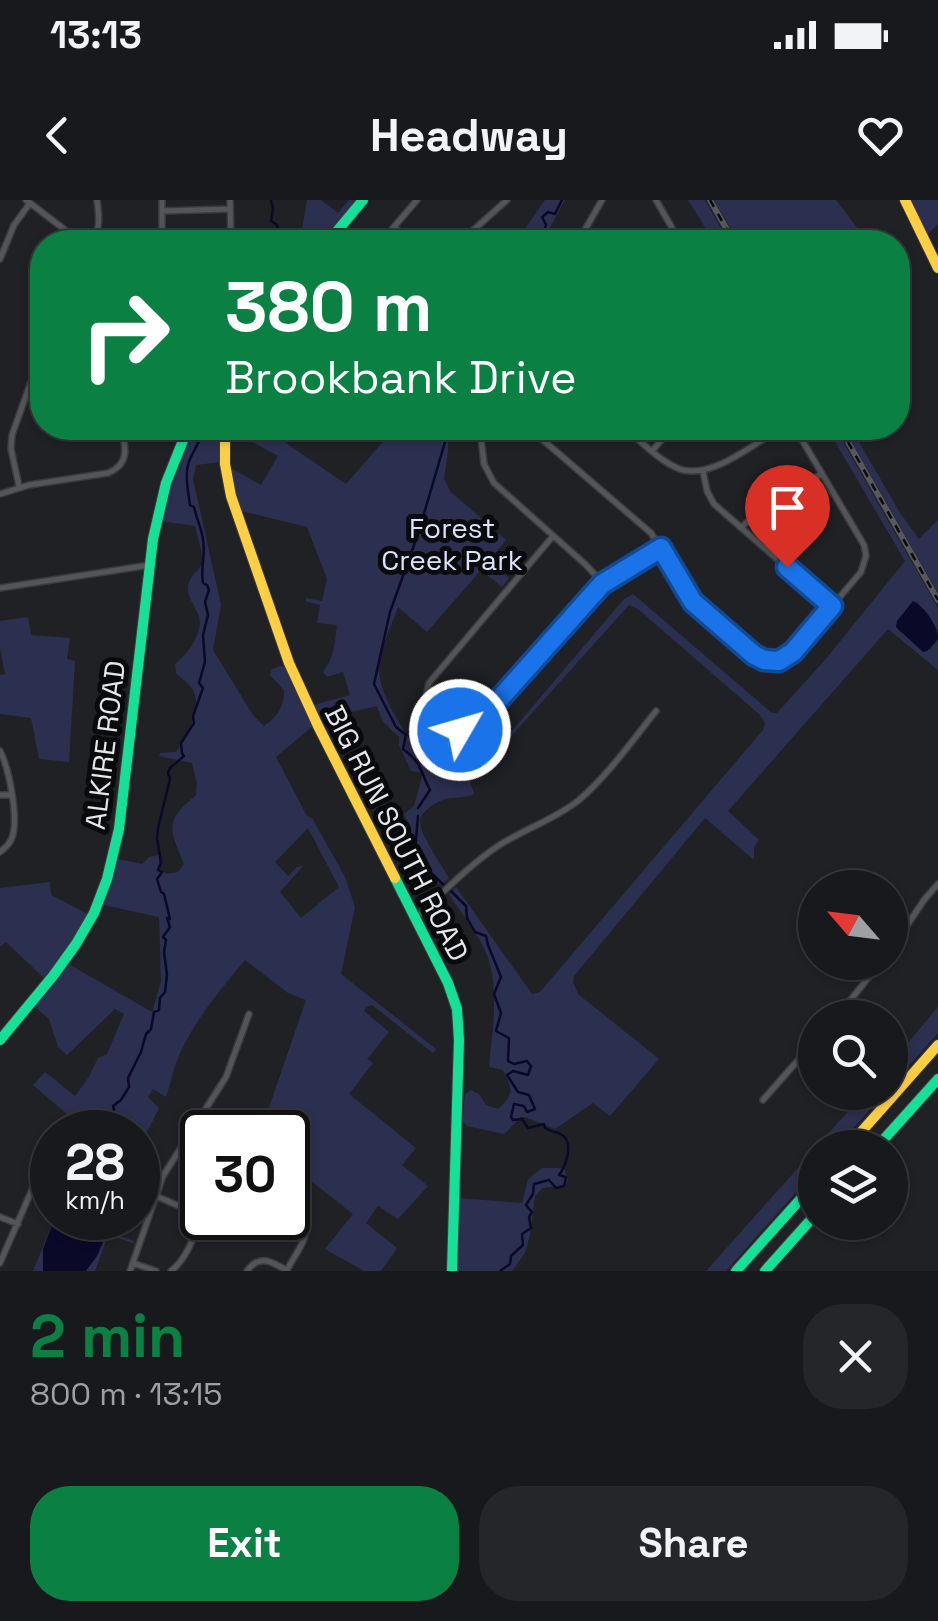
<!DOCTYPE html>
<html lang="en">
<head>
<meta charset="utf-8">
<style>
  :root { --surface:#18191c; --page:#252629; --text:#f1f3f6; --muted:#9fa0a3; --line:#36383b; --accent:#0b8043 }
  body { margin:0; font-family:"Space Grotesk",sans-serif; background:var(--page); color:var(--text); height:100vh; display:flex; flex-direction:column; font-size:38px; white-space:nowrap }
  * { box-sizing:border-box; margin:0 }
  p { font-size:32px; color:var(--muted) }
  .icon { flex:none; width:55px; height:55px; fill:none; stroke:currentColor; stroke-width:2; stroke-linecap:round; stroke-linejoin:round }
  .map { position:relative; height:1071px; overflow:hidden }
  .sheet { display:flex; flex-direction:column; background:var(--surface); flex:1 }
  .sheet>* { flex:none }
  .hud { position:absolute; left:30px; top:30px; width:880px; height:210px; border-radius:40px; box-shadow:0 2px 8px #0004,0 0 0 2px var(--line); background:#0b8043; color:#fff; overflow:hidden }
  .needle { width:65px; rotate:298deg }
  .fabs { position:absolute; left:798px; top:670px; display:grid; gap:20px }
  .fabs a { display:grid; place-items:center; width:110px; height:110px; border-radius:50%; background:var(--surface); box-shadow:0 2px 8px #0004,0 0 0 2px var(--line); font-size:50px }
  .speed { position:absolute; left:30px; top:910px; display:flex; gap:20px; font-size:50px; font-weight:700; text-align:center }
  .speed>* { display:grid; place-content:center; width:130px; height:130px; border-radius:50%; background:var(--surface); box-shadow:0 2px 8px #0004,0 0 0 2px var(--line); line-height:1 }
  .speed small { font-size:25px; font-weight:400 }
  .speed .limit { border:5px solid #111; border-radius:15px; background:#fff; color:#111 }
  .pin { position:absolute; display:grid; place-items:center; width:85px; height:85px; color:#fff; margin:-102px -42px; border-radius:50% 50% 50% 0; rotate:-45deg; box-shadow:0 0 10px #0007 }
  .pin .icon { rotate:45deg }
  .me { position:absolute; width:110px; margin:-55px; rotate:52deg; stroke-linejoin:round; filter:drop-shadow(0 0 8px #0008) }
  .turn { display:flex; align-items:center; gap:35px; height:210px; padding:0 30px; font-size:45px }
  .turn .icon { width:130px; height:130px; stroke-width:2.5 }
  .turn b { display:block; font-size:70px; line-height:85px }
  .round { display:grid; place-items:center; flex:none; width:105px; height:105px; border-radius:40px; background:var(--page) }
  .head { display:flex; align-items:center; justify-content:space-between; height:170px; padding:0 30px }
  h1 { font-size:60px; font-weight:600; line-height:75px; color:var(--accent) }
  .button { display:flex; gap:20px; margin-top:auto; padding:20px 30px }
  .button a { flex:1; height:115px; border-radius:40px; background:var(--accent); color:#fff; font-size:40px; font-weight:600; line-height:115px; text-align:center }
  .button a+a { background:var(--page); color:var(--text) }
  .status { display:flex; justify-content:space-between; align-items:center; height:70px; padding:0 50px; background:var(--surface); direction:ltr }
  .status svg { height:28px; fill:currentColor }
  header { display:flex; justify-content:space-between; align-items:center; height:130px; padding:0 30px; background:var(--surface); font-size:45px; font-weight:600 }
  .map>svg:first-child { display:block }
</style>
</head>
<body>
<div class="status"><b>13:13</b><svg viewBox="0 0 49 12"><path d="M0 12V9h3v3zM5 12V6h3v6zM10 12V3h3v9zM15 12V0h3v12zM26 1h20v11H26zM47 4h2v5h-2z"/></svg></div>
<header><svg class="icon" aria-label="back" viewBox="0 0 24 24"><path d="M15 5l-7 7 7 7"/></svg>Headway<svg class="icon" aria-label="heart" viewBox="0 0 24 24"><path d="M12 20l-8-8c-3-5 5-10 8-4 3-6 11-1 8 4z"/></svg></header>
<div class="map">
<svg width="938" height="1071" viewBox="0 0 938 1071">
  <rect width="100%" height="100%" fill="#202125"/>
  <path fill="#2c3050" fill-rule="evenodd" d="M307,0H321L338,13L349,0H356L321,42H300Z
    M545,0H565L542,42H516Z
    M688,0H705L729,42H714Z
    M714,0H836L868,42H738Z
    M910,0H938V24L926,36Z
    M194,228H221V262L196,265L193,279L221,405L213,450L253,515L264,526C277,518 285,505 284,490L270,475L272,469L280,466L287,467L314,525L276,557L307,616L312,618L345,677L355,707L341,774L436,849L433,853L372,805L366,807L364,811L389,832L367,859L373,863L349,894L416,948L402,965L428,986L398,1019L378,1006L366,1023L397,1048L381,1071H364L325,1049L353,1014L288,963V932H269L272,926L265,919L306,800L288,793L245,760C221,789 197,817 181,851C174,865 171,882 166,897L153,889L148,897L159,908L138,950V932H88L33,885L45,872L75,896L89,877L98,858L107,854L124,814L115,809L67,855L58,847L49,819L34,806L67,763L152,812L161,781L159,717L104,705L118,659L142,664L149,657L159,655L160,670L167,674L178,672L184,664C169,627 164,622 196,595L197,583L192,563L159,556L160,553L176,552C186,538 203,508 193,490C190,484 181,478 176,473L175,464C189,453 205,431 198,414C194,404 185,394 189,382C191,376 200,368 204,362L195,326L161,321L178,264ZM308,628L339,687L301,718L280,692L303,666L297,667L288,676L275,662Z
    M231,228H264L346,284L395,228H448V251L444,279L451,292L506,340L489,361L509,378L502,387L481,370L427,432L398,407C392,424 383,442 380,460C373,491 407,535 424,560L428,562C452,558 479,557 500,545L624,399L633,394L772,513H777L825,460L905,361L827,228H835L938,408V430L917,402L896,425L900,432L930,450L938,439V470L888,429L728,611L759,640L754,647V660L705,618L574,776L573,782L578,794L659,859L610,916L593,903L555,929L525,917H521L504,934L467,926L462,921L465,894L471,890L479,894L486,905L498,909C515,894 512,889 503,870L489,867C492,832 500,789 487,755C479,735 460,712 449,694L456,687L532,794L540,792L763,530L765,523L760,515L638,409L629,405L498,551L466,559V568L474,594C463,599 453,596 443,600C435,603 421,611 420,621C419,633 442,666 449,678L442,684L433,683L418,658L406,650L402,640L410,628L404,614L414,606L423,573L411,571L399,545V537L383,522L377,506L317,520L310,506L350,495L343,472L327,477L323,472C334,458 335,443 337,425L317,423L320,405L305,401L306,398L322,401L327,379L307,327L238,310L231,290L229,267L261,285L278,256L229,229Z
    M844,228H851L900,313L919,339L938,320V393Z
    M28,417L31,435L70,438L67,459L75,461L69,562L39,559L31,518L0,514V475L5,474L0,448V421Z
    M50,682L51,695L90,715L71,747L46,780L6,742L0,747V688Z
    M938,807V833L890,887V864Z
    M865,893H885L836,947H816Z
    M815,949V971L726,1071H706Z
    M542,968H564L568,980L565,985L542,988L535,997L530,1035L525,1053L512,1071H454L456,998L522,1003L528,979Z
    M55,1018H113L109,1032L134,1041L133,1043L108,1035L95,1071H33Z"/>
  <path fill="#0a0928" d="M913,401C925,407 938,426 938,439L927,451L923,452L896,427L897,421Z
    M55,1018H85L104,1040L97,1056L86,1071H43V1049Z"/>
  <g fill="none" stroke-linecap="round" stroke-linejoin="round">
    <path stroke="#0a0928" stroke-width="2.5" d="M271,0L273,9L271,21L277,25L279,36L275,42
      M525,42L544,33L546,25L542,17L548,12L555,14L562,0
      M418,608L430,590C419,569 423,564 403,549L406,535L396,527L374,484L390,412L418,334L445,242L440,237L434,240L430,228
      M418,616L415,651L422,658L429,671L445,686
      M451,691L466,706L467,718L475,732L486,736L488,745L501,777L494,794L501,813L496,831L509,838L508,861L514,864L527,861L531,866L528,875L513,871L507,875L518,892L529,895L535,909L527,912L524,906L514,904L511,917L513,920L522,919L528,928L544,924L545,928C550,931 557,932 562,935C574,942 566,966 559,975L566,977L564,986L556,988L549,980L534,984L533,994L526,1005L532,1012L529,1017L531,1028L522,1034L523,1045L511,1056L510,1064L500,1071
      M114,932L118,925L113,906L121,900L129,887L128,878L141,852L146,834L151,829L154,812L159,810L160,798L165,792L167,775L164,752L166,740L163,737L170,727L167,718L170,719L164,694L161,692L157,679L162,672L158,670L161,663L157,638L158,628L170,579L168,573L170,568L184,556L182,553L181,543L194,523L193,516L203,488L199,483L205,462L203,435L208,415L205,402L209,390L207,385L203,383C200,368 206,354 203,340C202,329 196,317 194,307L190,305C188,291 184,272 190,259C194,250 199,244 201,234L205,233L208,228"/>
    <defs>
      <path id="street" d="M26,0L81,42
        M230,0L231,42
        M656,0L671,26L677,42
        M163,11L230,9
        M394,27L412,42
        M92,42C101,30 99,14 97,0
        M162,42V0
        M381,42L417,0
        M460,42L507,0
        M578,42L602,0
        M0,59L14,25L30,3
        M26,195L42,200
        M480,228L484,264L494,283L585,364L603,383
        M529,228L651,333L693,402L754,455C769,464 779,462 793,452L861,372L866,356L864,345L795,228
        M625,228C641,241 656,258 675,267C707,284 753,244 781,228
        M652,251L672,228
        M703,271L707,291L714,304L832,407
        M19,286L11,249L12,235L42,151
        M0,294L29,285L108,273C130,264 126,247 121,228
        M741,328L755,314L821,274
        M553,336L429,483C419,515 443,538 474,526L603,383L661,348
        M0,388L150,365
        M0,551C9,568 20,622 11,640C8,646 6,647 0,652
        M0,595H11
        M415,718C442,694 468,666 498,646C524,629 554,620 579,600C608,575 632,541 656,511
        M890,751L924,700L938,684
        M836,818L881,762
        M763,900L815,841
        M52,929L54,932
        M191,931L202,940
        M156,996L186,1009L196,1022C196,1038 184,1061 171,1071
        M0,1017L18,1024
        M0,1063L34,985L52,963
        M133,1063L156,1071
        M287,1070C302,1042 319,1029 288,1005
        M130,1071L163,976L226,877L249,814
        M247,1071C259,1054 271,1061 286,1070"/>
      <path id="fast" d="M328,42L363,0
        M395,678L448,783L457,809L459,840L452,1071
        M0,840L53,776L76,744L94,713L107,679L119,629L153,339L166,283L188,228
        M876,948L938,879
        M736,1071L815,983
        M765,1071L815,1015"/>
      <path id="slow" d="M905,0L938,68
        M225,228V264L231,296L289,463L318,526L395,678
        M847,948L938,845"/>
    </defs>
    <use href="#street" stroke="#3a3b3e" stroke-width="8"/>
    <use href="#fast" stroke="#3a3b3e" stroke-width="12"/>
    <use href="#slow" stroke="#3a3b3e" stroke-width="12"/>
    <use href="#street" stroke="#545558" stroke-width="5"/>
    <use href="#fast" stroke="#16e098" stroke-width="10"/>
    <use href="#slow" stroke="#ffcf43" stroke-width="10"/>
    <defs>
      <path id="rail" d="M710,0L734,42
        M840,228L938,400"/>
    </defs>
    <use href="#rail" stroke="#57585b" stroke-width="6"/>
    <use href="#rail" stroke="#090a0c" stroke-width="2.5" stroke-dasharray="8" stroke-linecap="butt"/>
  </g>
  <g fill="none" stroke-linecap="round" stroke-linejoin="round">
    <defs>
      <path id="route" d="M460,530L474,526L480,521L602,384L661,348L693,402L754,455L764,460L779,461L793,452L832,406L787,367"/>
    </defs>
    <use href="#route" stroke="#114b97" stroke-width="25"/>
    <use href="#route" stroke="#1a73e8" stroke-width="18"/>
  </g>
  <g text-anchor="middle" stroke-width="10" stroke-linejoin="round" paint-order="stroke">
    <g font-size="28" fill="#dce1fd" stroke="#090a0c">
      <text x="452" y="338">Forest<tspan x="452" dy="32">Creek Park</tspan></text>
    </g>
    <g font-size="28" fill="#e6e6eb" stroke="#090a0c">
      <text transform="translate(105 545) rotate(-83)" y="10">ALKIRE ROAD</text>
      <text transform="translate(397 633) rotate(63)" y="10">BIG RUN SOUTH ROAD</text>
    </g>
  </g>
</svg>
<div class="fabs">
<a><svg class="needle" viewBox="-14 -14 28 28"><path d="M0-13l5 13h-10z" fill="#e53935"/><path d="M0 13l5-13h-10z" fill="#9fa0a3"/></svg></a>
<a><svg class="icon" aria-label="search" viewBox="0 0 24 24"><circle cx="10" cy="10" r="6"/><path d="M15 15l6 6"/></svg></a>
<a><svg class="icon" aria-label="layers" viewBox="0 0 24 24"><path d="M12 4l9 5-9 5-9-5zM3 14l9 5 9-5"/></svg></a>
</div>
<div class="speed"><div>28<small>km/h</small></div><div class="limit">30</div></div>
<div class="pin" style="left:787px;top:367px;background:#d93025"><svg class="icon" aria-label="arrive" viewBox="0 0 24 24"><path d="M6 21V4h12l-3 4 3 4H6"/></svg></div>
<svg class="me" style="left:460px;top:530px" viewBox="-20 -20 40 40"><circle r="17" fill="#1a73e8" stroke="#fff" stroke-width="3"/><path d="M0-11L8 9 0 5-8 9z" fill="#fff"/></svg>
<div class="hud">
<div class="turn"><svg class="icon" aria-label="right" viewBox="0 0 24 24"><path d="M7 20v-9h11M14 6l5 5-5 5"/></svg><div><b>380 m</b>Brookbank Drive</div></div>
</div>
</div>
<section class="sheet">
<div class="head"><div><h1>2 min</h1><p>800 m · 13:15</p></div><a class="round"><svg class="icon" aria-label="close" viewBox="0 0 24 24"><path d="M6 6l12 12M18 6L6 18"/></svg></a></div>
<div class="button"><a>Exit</a><a>Share</a></div>
</section>
</body>
</html>
